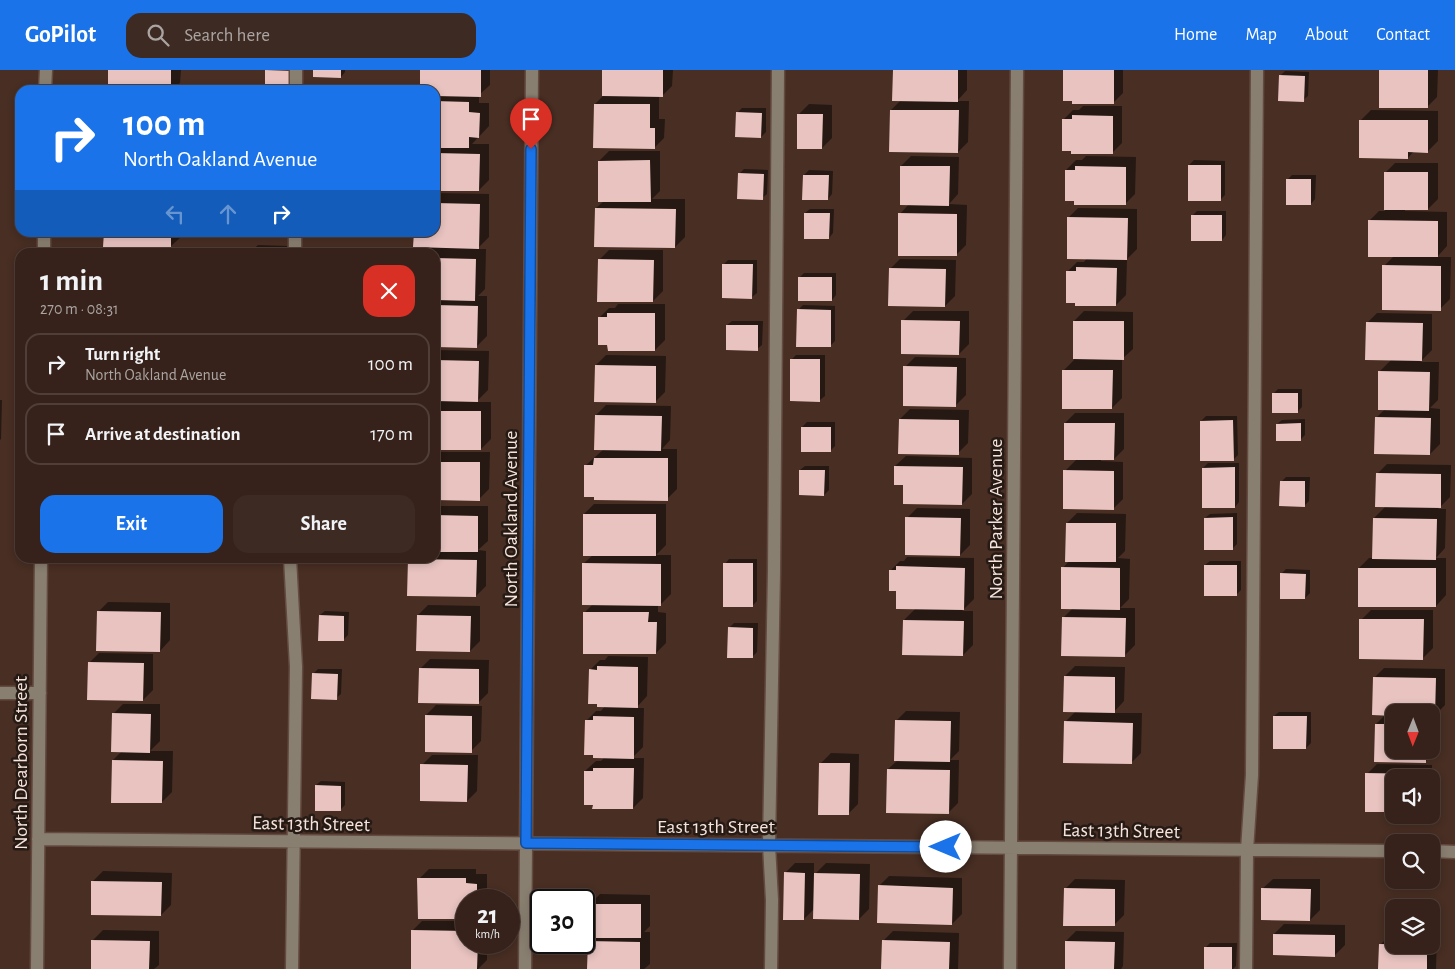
<!DOCTYPE html>
<html lang="en">
<head>
<meta charset="utf-8">
<style>
  :root { --surface:#36221a; --page:#3d2a23; --text:#f1f3f6; --muted:#aaa4a2; --line:#503f39; --accent:#1a73e8 }
  body { margin:0; font-family:"Alegreya Sans",sans-serif; background:var(--page); color:var(--text); height:100vh; display:flex; flex-direction:column; font-size:19px; white-space:nowrap }
  * { box-sizing:border-box; margin:0 }
  p { font-size:16px; color:var(--muted) }
  .icon { flex:none; width:28px; height:28px; fill:none; stroke:currentColor; stroke-width:2; stroke-linecap:round; stroke-linejoin:round }
  .map { position:relative; flex:1; overflow:hidden }
  .panel { position:absolute; left:15px; top:178px; width:425px; height:315px; display:flex; flex-direction:column; background:var(--surface); border-radius:15px; box-shadow:0 2px 8px #0003,0 0 0 1px var(--line) }
  .panel>* { flex:none }
  .banner { position:absolute; left:15px; top:15px; width:425px; height:152px; border-radius:15px; box-shadow:0 2px 8px #0003,0 0 0 1px var(--line); background:#1a73e8; color:#fff; overflow:hidden }
  .needle { width:32px; rotate:181deg }
  .buttons { position:absolute; left:1385px; top:634px; display:grid; gap:10px }
  .buttons a { display:grid; place-items:center; width:55px; height:55px; border-radius:10px; background:var(--surface); box-shadow:0 2px 8px #0003,0 0 0 1px var(--line); font-size:25px }
  .speed { position:absolute; left:455px; top:819px; display:flex; gap:10px; font-size:25px; font-weight:700; text-align:center }
  .speed>* { display:grid; place-content:center; width:65px; height:65px; border-radius:50%; background:var(--surface); box-shadow:0 2px 8px #0003,0 0 0 1px var(--line); line-height:1 }
  .speed small { font-size:12px; font-weight:400 }
  .speed .limit { border:2px solid #111; border-radius:8px; background:#fff; color:#111 }
  .pin { position:absolute; display:grid; place-items:center; width:42px; height:42px; color:#fff; margin:-51px -21px; border-radius:50% 50% 50% 0; rotate:-45deg; box-shadow:0 0 5px #0007 }
  .pin .icon { rotate:45deg }
  .me { position:absolute; width:55px; margin:-28px; rotate:270deg; stroke-linejoin:round; filter:drop-shadow(0 0 4px #0008) }
  .turn { display:flex; align-items:center; gap:18px; height:105px; padding:0 25px; font-size:22px }
  .turn .icon { width:65px; height:65px; stroke-width:2.5 }
  .turn b { display:block; font-size:35px; line-height:42px }
  .lanes { display:flex; align-items:center; height:48px; padding:0 25px; background:#0003; justify-content:center; gap:25px; direction:ltr }
  .lanes .off { opacity:.35 }
  .round { display:grid; place-items:center; flex:none; width:52px; height:52px; border-radius:15px; background:var(--page) }
  .head { display:flex; align-items:center; justify-content:space-between; height:85px; padding:0 25px }
  h1 { font-size:30px; font-weight:700; line-height:38px }
  .action { display:flex; gap:10px; margin-top:auto; padding:10px 25px }
  .action a { flex:1; height:58px; border-radius:15px; background:var(--accent); color:#fff; font-size:20px; font-weight:700; line-height:58px; text-align:center }
  .action a+a { background:var(--page); color:var(--text) }
  ul { padding:0; list-style:none }
  li { display:flex; align-items:center; gap:15px; height:62px; margin:0 10px 8px; padding:0 15px; border:2px solid var(--line); border-radius:15px }
  li div { flex:1 }
  li b { display:block; font-size:19px }
  li em { font-style:normal }
  header { display:flex; align-items:center; gap:30px; box-sizing:border-box; height:70px; padding:0 25px; background:var(--accent); color:#fff }
  header strong { font-size:24px }
  nav { display:flex; gap:28px; margin-inline-start:auto; font-size:18px }
  .search { width:350px; height:45px; background:var(--page); display:flex; align-items:center; gap:12px; box-sizing:border-box; padding:0 18px; border-radius:15px; color:var(--muted); font-size:19px }
  .map>svg:first-child { display:block }
</style>
</head>
<body>
<header>
<strong>GoPilot</strong>
<div class="search"><svg class="icon" aria-label="search" viewBox="0 0 24 24"><circle cx="10" cy="10" r="6"/><path d="M15 15l6 6"/></svg>Search here</div>
<nav><a>Home</a><a>Map</a><a>About</a><a>Contact</a></nav>
</header>
<div class="map">
<svg width="1455" height="899" viewBox="0 0 1455 899">
  <rect width="100%" height="100%" fill="#482e23"/>
  <path fill="#0007" fill-rule="evenodd" d="M110,0H181L180,13L173,20H109Z
    M315,0H345V2L341,7Z
    M421,0H490V15L479,25V33H489V56L472,74H489V110L479,120L435,119V20H421Z
    M603,0H673L672,16L662,26H659V49H665L664,68L654,78L595,34L603,26Z
    M894,0H967V20L957,31H969L968,72L958,82L891,40L901,30Z
    M1065,0H1123V23L1113,33Z
    M1381,0H1438L1437,27L1427,37Z
    M1285,1L1309,2L1308,26L1303,30L1280,6Z
    M809,34L832,35V68L822,78L799,44Z
    M1083,36H1122V73L1112,83L1063,50L1073,40H1079Z
    M742,38H766V62L761,67L737,43Z
    M1371,40L1438,41V71L1428,81H1414L1408,88L1361,50Z
    M609,81H660V121L652,129H685V167L675,177L596,138L604,131L599,91Z
    M911,86L959,87L958,124L949,134L967,135L966,175L956,185L900,144L909,134L901,96Z
    M1086,86L1136,87L1135,124L1125,134L1066,100L1076,90H1082Z
    M1194,90L1225,91V125L1220,130L1189,95Z
    M1395,93H1438V129L1428,139H1405V141L1447,142V176L1437,187H1451L1450,229L1440,239L1384,196L1394,186L1369,151L1379,141H1385V103Z
    M744,99L768,100L767,124L762,128L739,104Z
    M809,100L833,101L832,124L828,129L804,105Z
    M1292,105H1316L1315,129L1311,134L1287,110Z
    M435,123L489,124V167L477,179H486L485,219L478,226H487V266L477,276H435V182H424L430,176L435,162Z
    M1078,138L1137,139V179L1127,189L1126,225L1116,235L1067,202L1077,192H1084L1087,188L1068,148Z
    M810,139H834L833,163L829,168L805,143Z
    M1197,141H1226V165L1222,170L1192,146Z
    M105,162H181V167L170,177Z
    M258,175L287,176V182H250Z
    M112,179L192,180V182H108Z
    M609,180H663V221L653,231L599,190Z
    M900,189L956,190L955,226L945,236L890,199Z
    M728,190H757V223L752,227L723,195Z
    M804,203H836V225L832,230L799,208Z
    M618,234H665V270L655,280L599,248L609,238H615Z
    M803,235L835,236V271L830,276L798,240Z
    M913,241H969V274L959,284L903,251Z
    M1084,241L1133,242V279L1122,289V328L1112,338L1064,300L1074,290V251Z
    M1377,243L1432,244V280L1420,292H1439L1438,330L1430,338L1440,339V374L1430,384L1376,348L1385,339L1380,301L1392,289L1367,253Z
    M732,251H763L762,275L757,279L727,255Z
    M435,280L489,281L488,320L476,332H491V369L481,379H435V337L442,330H435Z
    M606,285L666,286L665,322L655,332L596,295Z
    M796,285H825V326L820,330L791,290Z
    M915,287L966,288V325L956,335L905,297Z
    M1278,319H1302V337L1297,342L1273,324Z
    M0,330H2L1,369L0,370Z
    M606,335L671,336L670,370L662,379H677V419L667,429L595,425L585,396L604,379L596,345Z
    M910,339L969,340L968,373L958,383L900,349Z
    M1075,343H1124V379L1114,389H1101V391L1123,392V429L1113,439L1065,401L1077,389L1065,353Z
    M1206,346H1237L1238,385L1233,390L1201,351Z
    M1305,349V365L1300,370L1277,354L1282,350Z
    M807,352H835V376L830,381L802,357Z
    M435,382H490L489,419L479,429H435Z
    M906,386L972,388V424L962,434L904,414L895,396Z
    M1208,393H1239V432L1235,437L1203,398Z
    M1387,394L1451,395L1450,427L1438,439H1446L1445,478L1436,488H1446V525L1436,536L1359,498L1369,488H1373L1374,448L1386,436L1377,404Z
    M805,396H829V420L824,425L800,400Z
    M1286,407H1310L1309,431L1304,436L1281,412Z
    M594,434H666V475L656,485H671V524L661,534H658V542L666,543V573L656,583L584,543L593,534L583,494L593,485L584,444Z
    M440,436H488V471L478,480L486,481V516L476,526L409,489L411,488H435V441Z
    M917,438L970,439V475L960,485L907,448Z
    M1077,443L1126,444L1125,481L1118,488L1130,489L1129,529L1120,538H1135V575L1125,585L1063,548L1073,538L1063,498L1069,491L1067,453Z
    M1237,443V474L1233,478L1205,448L1210,444Z
    M907,487L974,488V529L962,541H973V575L963,585L904,550L916,538L898,520L890,501L900,491H904Z
    M729,489H757V531L752,536L725,494Z
    M1210,491H1241V520L1236,525L1205,495Z
    M1286,499L1310,500V523L1305,528L1281,504Z
    M108,532L170,533V570L160,581L98,542Z
    M428,535L480,536V571L470,581L418,545Z
    M1371,540H1433V578L1423,588L1361,550Z
    M325,541L349,542L348,565L343,570L320,545Z
    M734,553H758L757,582L752,587L729,558Z
    M99,583L153,584V620L143,630L89,593Z
    M608,586L648,587L647,626L636,638H644L643,677L632,688H644L643,728L633,738L585,701L596,691H601L605,687L586,651L596,641H601L605,636L590,600L600,590H605Z
    M430,589L489,590L488,623L478,633L420,599Z
    M1075,596L1125,597L1124,631L1113,643H1142L1141,683L1131,693L1065,652L1076,641L1065,606Z
    M1384,598L1445,599V635L1436,644L1435,682L1425,692L1376,691V654L1386,644L1374,608ZM1394,642H1431V680H1394Z
    M318,599H342L341,624L336,628L313,604Z
    M123,634H160V671L150,681H173L172,722L162,732L113,690L122,681L113,644Z
    M436,635L482,636L481,671L471,681L426,645Z
    M906,641L960,642L959,681L950,690H959L958,733L948,743L888,699L898,690L896,651Z
    M1279,642H1311V673L1306,678L1274,646Z
    M831,683L859,684L858,734L848,744L821,693Z
    M432,685H478L477,721L467,731L422,695Z
    M1377,694L1432,695L1431,732V708H1394L1367,704Z
    M321,711L345,712V735L340,740L316,715Z
    M795,793H814V805L826,793L870,794L869,839L859,849L815,838L804,849L785,803Z
    M429,799H476V804H487V830H466V848H419V809Z
    M103,801L172,803L171,835L161,845L93,811Z
    M889,806L962,808V844L952,854L879,816Z
    M1075,809L1125,810L1124,845L1114,855L1065,819Z
    M1273,809H1320V840L1310,850L1262,819Z
    M600,824L650,825V856L644,862H650V894L644,899H589V872L594,866L590,834Z
    M422,851H466V872H487V890L478,899H412V861Z
    M1284,854L1345,855V875L1335,885L1274,864Z
    M103,860L159,861V895L154,899H92L93,870Z
    M893,861L959,863L958,899H882L883,871Z
    M1076,861L1124,862L1123,896L1121,899H1066V871Z
    M1390,865H1394V875H1431V866H1437L1436,899H1379L1380,875Z
    M1210,873H1237L1236,896L1233,899H1205V878Z"/>
  <path fill="#e8c3c0" d="M108,0H171V20H108Z
    M265,0L291,1L290,20H265Z
    M313,0H341V8L313,7Z
    M420,0H481V27L435,26V20H420Z
    M602,0H663V27L602,26Z
    M893,0H958V32L892,31Z
    M1063,0H1114V34H1072V31H1063Z
    M1379,0H1428V38H1379Z
    M1279,5L1305,6L1304,32L1278,31Z
    M435,31L469,32V42L480,43L479,68L469,67V78H435Z
    M594,34H650V58H655V79L593,78Z
    M890,40H959L958,83L889,82Z
    M736,42L762,43L761,68L735,67Z
    M797,44H823L822,79H797Z
    M1072,45L1113,46V84H1071V81H1062V49H1072Z
    M1359,50H1428V83L1408,82V89L1359,88Z
    M435,83L480,84L479,121H435Z
    M650,90L651,132H598V91Z
    M1188,95H1221V131H1188Z
    M900,96H950L949,136L900,135Z
    M1075,96L1126,97V135H1074V131H1065V100H1075Z
    M1384,102H1428V140H1384Z
    M738,103L764,104L763,130L737,129Z
    M803,105H829L828,130H802Z
    M1286,109H1311V135H1286Z
    M435,133L480,134L479,179L413,177L414,162H435Z
    M595,138L676,139L675,178L594,177Z
    M804,143H830L829,169H804Z
    M898,143L957,144V186H898Z
    M1191,145H1222V171H1191Z
    M1067,147L1128,148L1127,190L1067,189Z
    M1368,150L1438,151V187H1368Z
    M104,162H171V178L103,177Z
    M435,188L476,189L475,231L435,230Z
    M598,189L654,190L653,232H597Z
    M722,194H753L752,229L722,228Z
    M1382,195L1441,196V241L1382,240Z
    M1076,197L1117,198L1116,236H1075V233H1066V201H1076Z
    M889,198L946,199L945,237L888,236Z
    M798,207H832V231H798Z
    M435,235L478,236L477,278L435,277Z
    M797,239L831,240V277H796Z
    M607,243H655V281H608L607,275H598V247H607Z
    M901,250L960,251L959,285L901,284Z
    M1073,251H1124V290L1073,289Z
    M1366,252L1423,253L1422,291L1365,290Z
    M726,255H758V281L726,280Z
    M790,289H820V332L790,331Z
    M435,290L479,291L478,332L435,331Z
    M595,295L656,296V333L594,332Z
    M903,296L957,297L956,337L903,336Z
    M1062,300H1113L1112,339H1062Z
    M1378,301L1430,302L1429,341L1378,340Z
    M1272,323H1298V343H1272Z
    M435,341H481V380H435Z
    M595,345L662,346L661,381L594,380Z
    M1375,347L1431,348L1430,385L1374,384Z
    M899,349L959,350V385L898,384Z
    M1233,350L1234,391H1200V351Z
    M1064,353H1115L1114,390H1064Z
    M1301,353V371H1276V354Z
    M801,357H831V382H801Z
    M594,388H668V431L594,430V427H584V395H593Z
    M435,392H480V431L435,430Z
    M894,396L963,397L962,435L903,434V415H894Z
    M1235,397V438H1202V398Z
    M799,400H825L824,426L799,425Z
    M1063,400L1114,401V440L1063,439Z
    M1376,403L1441,404V438L1375,437Z
    M1280,411H1305V437L1279,436Z
    M583,444H656V486H583Z
    M435,445L478,446V482H435Z
    M905,447L961,448L960,486L905,485Z
    M1233,447V480H1204V448Z
    M1373,448L1437,449L1436,490L1372,489Z
    M1066,453H1116V492H1065Z
    M408,489L477,490L476,527L407,526Z
    M582,493L661,494V536L582,535Z
    M723,493H753V537H723Z
    M1204,495H1237V526H1204Z
    M896,496L965,498L964,540L896,539V521H889V500H896Z
    M1061,497L1120,498V540L1061,539Z
    M1358,498H1436V537H1358Z
    M1280,503L1306,504L1305,529H1280Z
    M97,541L161,542L160,582L96,581Z
    M583,542H649L648,552H657L656,584H583Z
    M319,545L344,546V571H318Z
    M417,545L471,546L470,582L416,581Z
    M1062,547L1126,548L1125,587L1061,586Z
    M1359,549H1424L1423,590L1359,589Z
    M903,550L964,551L963,586L902,585Z
    M728,557L753,558V588H727Z
    M88,592L144,593L143,631L87,630Z
    M597,596L638,597V638L597,637V634H588L589,599L597,600Z
    M419,598L479,599V634L418,633Z
    M312,603L338,604L337,630L311,629Z
    M1064,606L1115,607V643L1063,642Z
    M1373,607L1436,608L1435,646H1431V642H1394V646L1372,645Z
    M112,643L151,644L150,683L111,682Z
    M425,645L472,646V683L425,682Z
    M593,646L634,647V689L593,688V685H584L585,650H593Z
    M1273,646H1307L1306,679H1273Z
    M895,650L951,651L950,692L894,691Z
    M1064,651L1133,653L1132,694L1063,693Z
    M1375,654H1394V680H1426V693L1374,692Z
    M112,690L163,691L162,733H111Z
    M819,693H850L849,745H818Z
    M420,694L468,695L467,732L420,731Z
    M593,698H634L633,739H592L593,735H584V701H593Z
    M887,699L950,700L949,744L886,743Z
    M1365,703L1423,704L1422,708H1394V742H1365Z
    M315,715L341,716V741H315Z
    M784,802L805,803L804,850H783Z
    M814,803L860,804L859,850L813,849Z
    M417,808H466V813L477,814V830H466V849H418Z
    M91,811L162,812L161,846L91,845Z
    M878,815L953,818L952,855L877,853Z
    M1064,818L1115,819V856H1063Z
    M1261,818L1311,819L1310,851L1261,850Z
    M588,834H641V868H588Z
    M411,860L466,861V872H478L477,899H411Z
    M1273,864L1335,865V887L1273,885Z
    M91,870L150,871L149,899H91Z
    M882,870L950,872L949,899H881Z
    M588,871L640,872V899H587Z
    M1065,871L1115,872L1114,899H1065Z
    M1379,874L1427,875V899H1378Z
    M1204,877H1232V899H1204Z"/>
  <g fill="none" stroke-linecap="round" stroke-linejoin="round">
    <defs>
      <path id="minor" d="M45,20L46,0
        M296,20V0
        M44,182V162
        M295,182V162
        M290,488L296,597L292,899
        M0,623H40
        M38,769L1394,781
        M1431,781L1455,782
        M37,899L41,488
        M525,899L532,0
        M771,899L772,830L769,775L774,501L778,0
        M1010,899L1017,0
        M1246,899L1247,780L1252,705L1257,0"/>
    </defs>
    <use href="#minor" stroke="#644b41" stroke-width="15"/>
    <use href="#minor" stroke="#897f71" stroke-width="12"/>
  </g>
  <g fill="none" stroke-linecap="round" stroke-linejoin="round">
    <defs>
      <path id="route" d="M531,79L526,773L946,777"/>
    </defs>
    <use href="#route" stroke="#114b97" stroke-width="12"/>
    <use href="#route" stroke="#1a73e8" stroke-width="9"/>
  </g>
  <g text-anchor="middle" stroke-width="5" stroke-linejoin="round" paint-order="stroke">
    <g font-size="20" fill="#f5e3dc" stroke="#261a15">
      <text transform="translate(510 449) rotate(-90)" y="7">North Oakland Avenue</text>
      <text transform="translate(995 449) rotate(-90)" y="7">North Parker Avenue</text>
      <text transform="translate(20 693) rotate(-90)" y="7">North Dearborn Street</text>
      <text transform="translate(311 753) rotate(1)" y="7">East 13th Street</text>
      <text x="716" y="763">East 13th Street</text>
      <text transform="translate(1121 760) rotate(1)" y="7">East 13th Street</text>
    </g>
  </g>
</svg>
<div class="buttons">
<a><svg class="needle" viewBox="-14 -14 28 28"><path d="M0-13l5 13h-10z" fill="#e53935"/><path d="M0 13l5-13h-10z" fill="#aaa4a2"/></svg></a>
<a><svg class="icon" aria-label="sound" viewBox="0 0 24 24"><path d="M4 9h4l5-4v14l-5-4H4zM17 9q2 3 0 6"/></svg></a>
<a><svg class="icon" aria-label="search" viewBox="0 0 24 24"><circle cx="10" cy="10" r="6"/><path d="M15 15l6 6"/></svg></a>
<a><svg class="icon" aria-label="layers" viewBox="0 0 24 24"><path d="M12 4l9 5-9 5-9-5zM3 14l9 5 9-5"/></svg></a>
</div>
<div class="speed"><div>21<small>km/h</small></div><div class="limit">30</div></div>
<div class="pin" style="left:531px;top:79px;background:#d93025"><svg class="icon" aria-label="arrive" viewBox="0 0 24 24"><path d="M6 21V4h12l-3 4 3 4H6"/></svg></div>
<svg class="me" style="left:946px;top:777px" viewBox="-20 -20 40 40"><circle r="19" fill="#fff"/><path d="M0-13L10 11 0 6-10 11z" fill="#1a73e8"/></svg>
<div class="banner">
<div class="turn"><svg class="icon" aria-label="right" viewBox="0 0 24 24"><path d="M7 20v-9h11M14 6l5 5-5 5"/></svg><div><b>100 m</b>North Oakland Avenue</div></div>
<div class="lanes"><svg class="icon off" aria-label="left" viewBox="0 0 24 24"><path d="M17 20v-9H6M10 6l-5 5 5 5"/></svg><svg class="icon off" aria-label="ahead" viewBox="0 0 24 24"><path d="M12 20V5M6 11l6-6 6 6"/></svg><svg class="icon" aria-label="right" viewBox="0 0 24 24"><path d="M7 20v-9h11M14 6l5 5-5 5"/></svg></div>
</div>
<section class="panel">
<div class="head"><div><h1>1 min</h1><p>270 m · 08:31</p></div><a class="round" style="background:#d93025;color:#fff"><svg class="icon" aria-label="close" viewBox="0 0 24 24"><path d="M6 6l12 12M18 6L6 18"/></svg></a></div>
<ul>
<li><svg class="icon" aria-label="right" viewBox="0 0 24 24"><path d="M7 20v-9h11M14 6l5 5-5 5"/></svg><div><b>Turn right</b><p>North Oakland Avenue</p></div><em>100 m</em></li>
<li><svg class="icon" aria-label="arrive" viewBox="0 0 24 24"><path d="M6 21V4h12l-3 4 3 4H6"/></svg><div><b>Arrive at destination</b></div><em>170 m</em></li>
</ul>
<div class="action"><a>Exit</a><a>Share</a></div>
</section>
</div>
</body>
</html>
